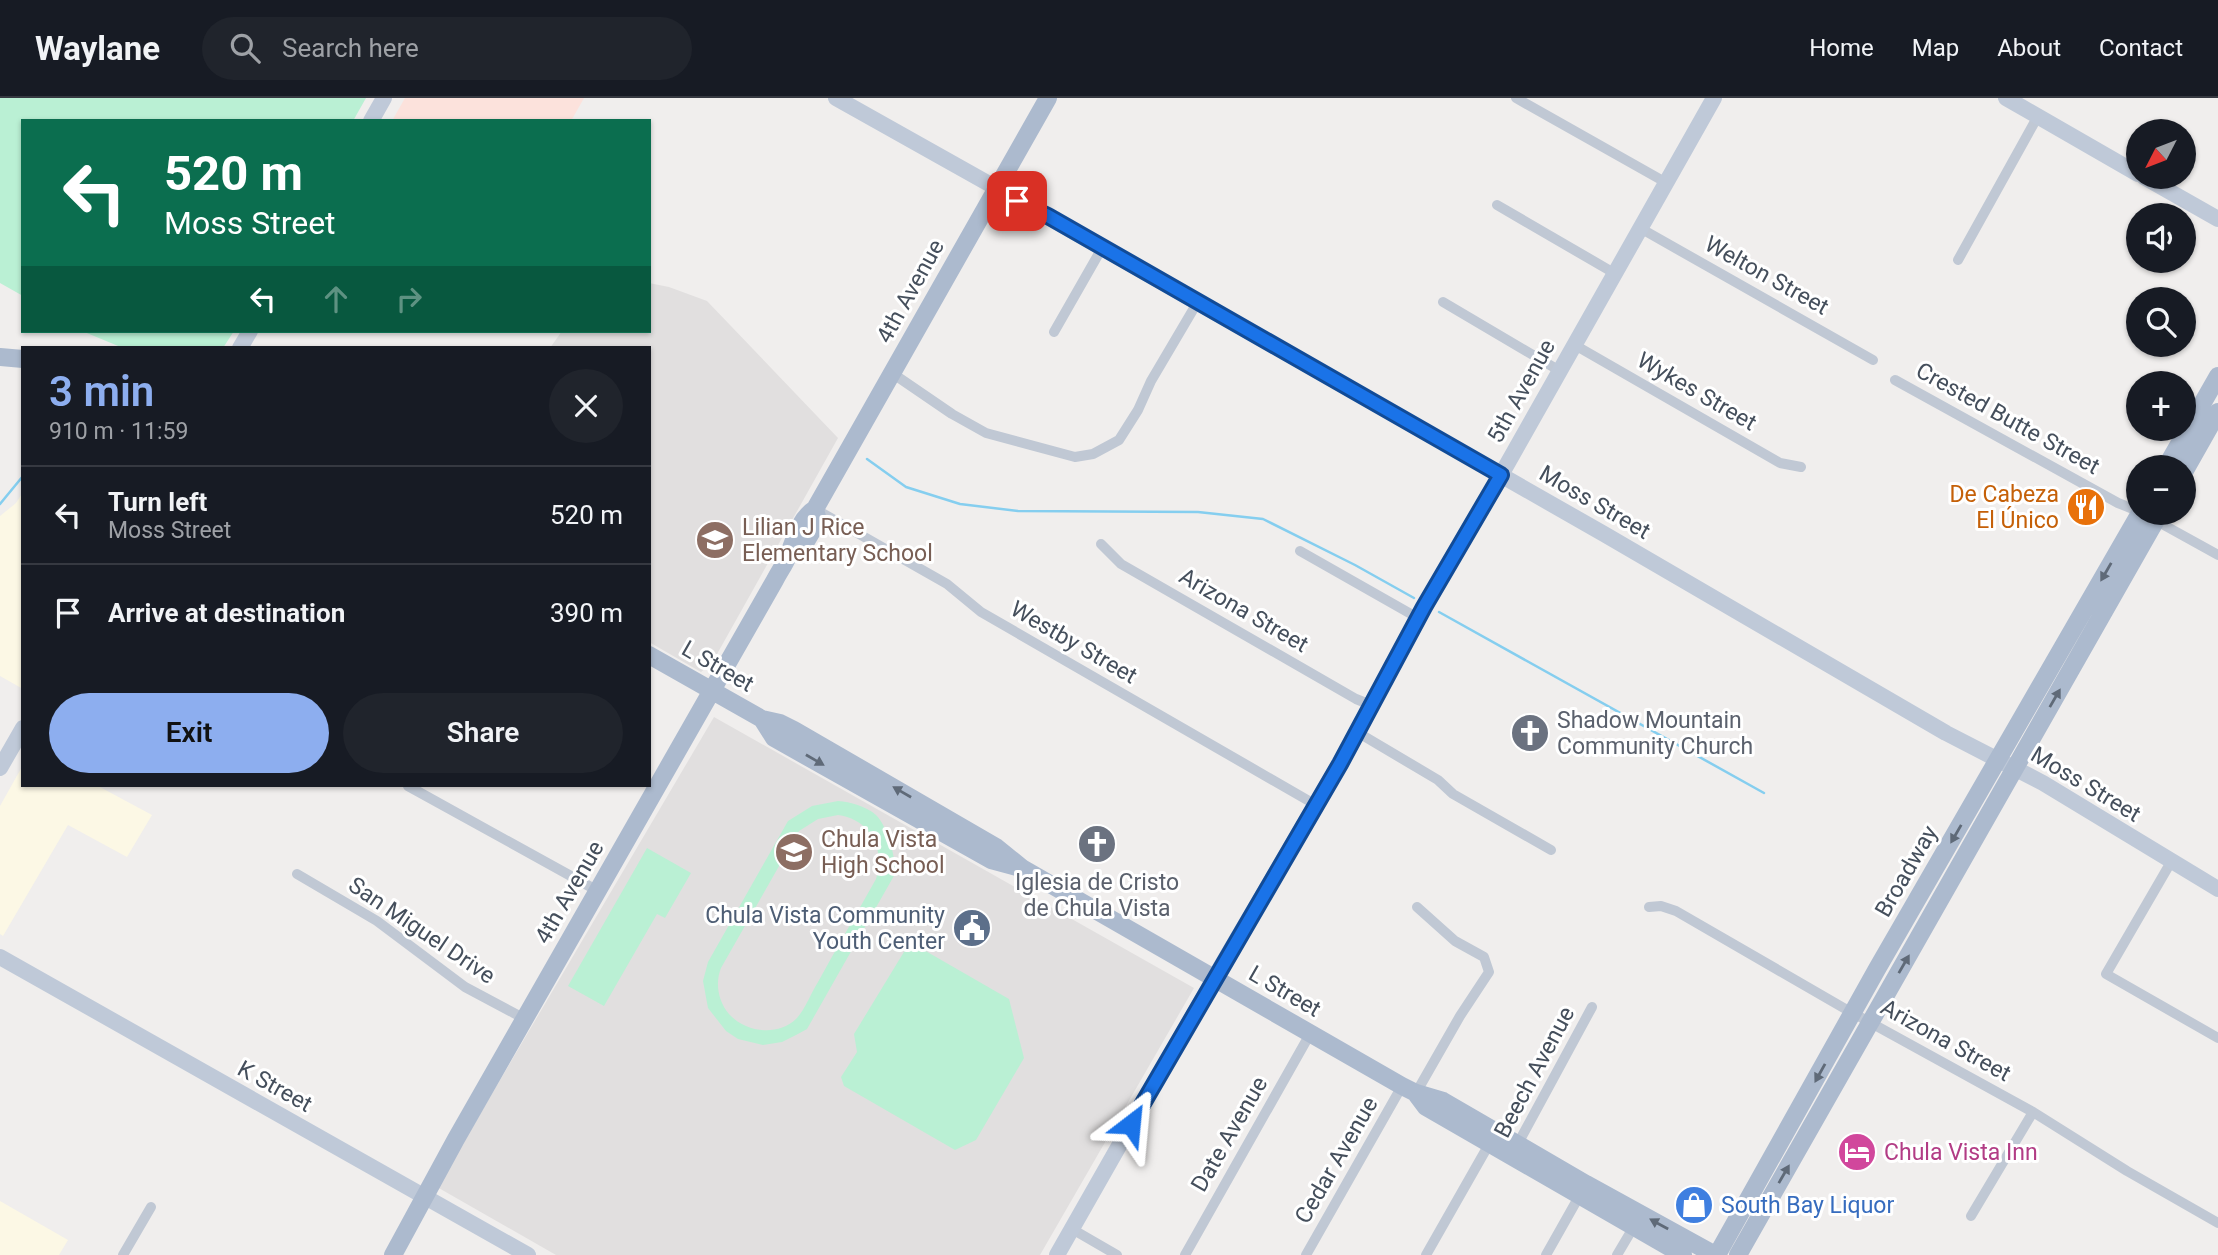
<!DOCTYPE html>
<html lang="en">
<head>
<meta charset="utf-8">
<style>
  :root { --surface:#171b24; --page:#20242c; --text:#f1f3f6; --muted:#9ea1a6; --line:#363941; --accent:#8daeef }
  body { margin:0; font-family:Roboto,sans-serif; background:var(--page); color:var(--text); height:100vh; display:flex; flex-direction:column; font-size:26px; white-space:nowrap }
  * { box-sizing:border-box; margin:0 }
  p { font-size:23px; color:var(--muted) }
  .icon { flex:none; width:38px; height:38px; fill:none; stroke:currentColor; stroke-width:2; stroke-linecap:round; stroke-linejoin:round }
  .map { position:relative; flex:1; overflow:hidden }
  .details { position:absolute; left:21px; top:248px; width:630px; height:441px; display:flex; flex-direction:column; background:var(--surface); border-radius:0px; box-shadow:0 2px 5px #0004 }
  .details>* { flex:none }
  .top-card { position:absolute; left:21px; top:21px; width:630px; height:214px; border-radius:0px; box-shadow:0 2px 5px #0004; background:#0b6e4f; color:#fff; overflow:hidden }
  .needle { width:46px; rotate:228deg }
  .controls { position:absolute; left:2126px; top:21px; display:grid; gap:14px }
  .controls a { display:grid; place-items:center; width:70px; height:70px; border-radius:50%; background:var(--surface); box-shadow:0 2px 5px #0004; font-size:35px }
  .pin { position:absolute; display:grid; place-items:center; width:60px; height:60px; color:#fff; margin:-30px; border-radius:14px; box-shadow:0 4px 10px #0006 }
  .me { position:absolute; width:77px; margin:-38px; rotate:29deg; stroke-linejoin:round; filter:drop-shadow(0 0 5px #0008) }
  .turn { display:flex; align-items:center; gap:24px; height:147px; padding:0 28px; font-size:32px }
  .turn .icon { width:91px; height:91px; stroke-width:2.5 }
  .turn b { display:block; font-size:49px; line-height:60px }
  .lanes { display:flex; align-items:center; height:66px; padding:0 28px; background:#0003; justify-content:center; gap:35px; direction:ltr }
  .lanes .off { opacity:.35 }
  .round { display:grid; place-items:center; flex:none; width:74px; height:74px; border-radius:37px; background:var(--page) }
  .summary { display:flex; align-items:center; justify-content:space-between; height:119px; padding:0 28px }
  h1 { font-size:42px; font-weight:600; line-height:52px; color:var(--accent) }
  .action { display:flex; gap:14px; margin-top:auto; padding:14px 28px }
  .action a { flex:1; height:80px; border-radius:42px; background:var(--accent); color:#111; font-size:28px; font-weight:600; line-height:80px; text-align:center }
  .action a+a { background:var(--page); color:var(--text) }
  ul { padding:0; list-style:none }
  li { display:flex; align-items:center; gap:21px; height:98px; padding:0 28px; border-top:2px solid var(--line) }
  li div { flex:1 }
  li b { display:block; font-size:26px }
  li em { font-style:normal }
  header { display:flex; align-items:center; gap:42px; box-sizing:border-box; height:98px; padding:0 35px; background:var(--surface); border-bottom:2px solid var(--line) }
  header strong { font-size:33px }
  nav { display:flex; gap:38px; margin-inline-start:auto; font-size:24px }
  .search { width:490px; height:63px; background:var(--page); display:flex; align-items:center; gap:18px; box-sizing:border-box; padding:0 24px; border-radius:38px; color:var(--muted); font-size:26px }
  .map>svg:first-child { display:block }
</style>
</head>
<body>
<header>
<strong>Waylane</strong>
<div class="search"><svg class="icon" aria-label="search" viewBox="0 0 24 24"><circle cx="10" cy="10" r="6"/><path d="M15 15l6 6"/></svg>Search here</div>
<nav><a>Home</a><a>Map</a><a>About</a><a>Contact</a></nav>
</header>
<div class="map">
<svg width="2218" height="1157" viewBox="0 0 2218 1157">
  <rect width="100%" height="100%" fill="#f0eeed"/>
  <path fill="#fcf8e5" d="M23,394V591L0,578V418L16,405Z
    M23,667V688H98L152,717L127,759L68,727L3,838L0,836V708Z
    M0,1103L68,1142L59,1157H0Z"/>
  <path fill="#e1dfdf" d="M649,185L669,189L707,203L838,340L712,565L701,574L649,544V250H550L562,233H649Z
    M714,619L1194,890L1040,1157H556L437,1089Z"/>
  <path fill="#fce2dc" d="M405,0H584L571,23H392Z"/>
  <path fill="#baf0d4" fill-rule="evenodd" d="M0,0H366L353,23H23V198L0,185Z
    M82,233H234L223,250H123Z
    M838,703C850,704 866,708 876,717C888,729 896,760 895,776L807,931L796,937L782,944L763,947L738,941L726,933L708,910L703,883L708,864L788,723L812,708ZM838,717C870,721 886,752 876,781C857,815 837,849 818,884C811,895 805,912 796,921C777,939 745,934 729,916C718,903 715,885 721,870L799,733L818,721Z
    M647,750L691,775L665,820L657,816L604,908L568,888Z
    M910,844L1009,901L1024,960L976,1042L955,1052L844,988L841,979L857,954L854,936Z"/>
  <g fill="none" stroke-linecap="round" stroke-linejoin="round">
    <path stroke="#85ceef" stroke-width="2.5" d="M867,361L906,389L960,406L1018,413L1198,414L1263,421L1355,467L1414,500
      M0,406L23,378
      M1439,514L1764,695"/>
    <path stroke="#c0c8d4" stroke-width="10" d="M1516,0L1665,84
      M1497,107L1614,175
      M1640,130L1873,262
      M1958,162L2038,18
      M1443,204L1560,273
      M1054,234L1102,150
      M1573,246L1780,365L1801,369
      M892,275L952,316L986,335L1075,359L1093,356L1119,342L1138,312L1151,283L1197,205
      M1895,282L2118,405L2138,413
      M815,411L947,486L981,514L1316,707
      M2153,421L2218,457
      M1101,446L1121,466L1356,601L1371,607
      M1300,453L1418,520
      M1357,634L1438,682L1453,696L1551,752
      M408,688L598,793
      M2171,764L2106,876L2218,940
      M297,776L377,823L465,889L525,921
      M1649,809L1661,808L1676,813L1842,909L2033,1014L2127,1073L2218,1125
      M1416,995L1460,918L1489,874L1484,859L1455,843L1417,809
      M1515,1051L1592,909
      M1971,1118L2033,1014
      M1072,1131L1117,1157
      M123,1157L151,1109
      M1185,1157L1310,936
      M1306,1157L1402,988
      M1426,1157L1492,1041
      M1546,1157L1581,1095
      M1617,1157L1633,1130"/>
    <path stroke="#bfc9d8" stroke-width="16" d="M836,0L1048,119L1604,436L1946,635L2043,685L2218,791
      M2006,0L2138,76
      M371,23L384,0
      M2144,79L2218,121
      M240,250L250,233
      M0,670L23,630
      M0,859L528,1157
      M1057,1157L1223,865L1340,665L1424,509L1501,377L1714,0"/>
    <path stroke="#acbace" stroke-width="18" d="M0,259L23,261
      M2166,369L2218,278
      M2184,374L2218,314
      M789,457L801,452L818,423L815,411
      M649,557L762,621L780,625L794,632L996,749L1022,770L1402,988L1416,995L1443,1003L1586,1086L1715,1157
      M762,621L774,640L991,762L1017,769
      M1417,997L1426,1009L1683,1157
      M393,1157L456,1041L775,482C779,474 785,466 788,458C795,441 799,421 815,411L1048,0
      M1717,1157L1877,871L2140,415
      M1738,1157L2160,415"/>
  </g>
  <defs><path id="oneway-solid" d="M-6-.8H1V-3.2L6.5 0L1 3.2V.8H-6Z" transform="scale(1.75)"/></defs>
  <g fill="#5f6a78">
    <use href="#oneway-solid" transform="translate(2106 474) rotate(120)"/>
    <use href="#oneway-solid" transform="translate(2055 600) rotate(-60)"/>
    <use href="#oneway-solid" transform="translate(815 662) rotate(30)"/>
    <use href="#oneway-solid" transform="translate(902 694) rotate(-150)"/>
    <use href="#oneway-solid" transform="translate(1956 736) rotate(120)"/>
    <use href="#oneway-solid" transform="translate(1904 866) rotate(-60)"/>
    <use href="#oneway-solid" transform="translate(1820 975) rotate(119)"/>
    <use href="#oneway-solid" transform="translate(1784 1076) rotate(-60)"/>
    <use href="#oneway-solid" transform="translate(1659 1126) rotate(-151)"/>
  </g>
  <g fill="none" stroke-linecap="round" stroke-linejoin="round">
    <defs>
      <path id="route" d="M1017,103L1048,118L1501,377L1424,509L1340,666L1131,1026"/>
    </defs>
    <use href="#route" stroke="#114b97" stroke-width="18"/>
    <use href="#route" stroke="#1a73e8" stroke-width="12"/>
  </g>
  <defs>
    <symbol id="restaurant-disc" viewBox="-11 -11 22 22"><circle r="9.5" fill="#e8710a" stroke="#fff"/><path d="M-5-6h1v4h1v-4h1v4h1v-4h1v5L-1.5 .5V6h-2V.5L-5-1ZM5-6V6H3V1.5H1.5Q1.5-4 5-6Z" fill="#fff"/></symbol>
    <symbol id="school-disc" viewBox="-11 -11 22 22"><circle r="9.5" fill="#8d6e63" stroke="#fff"/><path d="M0-5L7-2L0 1L-7-2ZM-4 1L0 2.5L4 1V4Q0 6-4 4Z" fill="#fff"/></symbol>
    <symbol id="church-disc" viewBox="-11 -11 22 22"><circle r="9.5" fill="#6b7280" stroke="#fff"/><path d="M-1.2-6h2.4v3.5h3.3v2.4h-3.3V6h-2.4V-.1h-3.3v-2.4h3.3Z" fill="#fff"/></symbol>
    <symbol id="civic-disc" viewBox="-11 -11 22 22"><circle r="9.5" fill="#5c6f8a" stroke="#fff"/><path d="M-.6-6.5H3V-4.5H.6V-3L4-1V1h2V6H-6V1h2V-1L-.6-3ZM-1.2 2.5V6h2.4V2.5Z" fill="#fff"/></symbol>
    <symbol id="hotel-disc" viewBox="-11 -11 22 22"><circle r="9.5" fill="#d1479c" stroke="#fff"/><path d="M-6-4.5h1.5V1H6V5H4.5V3h-9V5H-6ZM-4 0a1.8 1.8 0 1 1 3.6 0ZM.5 0V-2.5h3Q6-2.5 6 0Z" fill="#fff"/></symbol>
    <symbol id="shop-disc" viewBox="-11 -11 22 22"><circle r="9.5" fill="#3f7fe0" stroke="#fff"/><path d="M-5-2.5h2.3a2.7 3.5 0 0 1 5.4 0H5L5.5 6h-11ZM-1.5-2.5h3a1.5 2.3 0 0 0-3 0Z" fill="#fff"/></symbol>
  </defs>
  <g fill-rule="evenodd">
    <use href="#restaurant-disc" x="2064" y="387" width="44" height="44"/>
    <use href="#school-disc" x="693" y="420" width="44" height="44"/>
    <use href="#church-disc" x="1508" y="613" width="44" height="44"/>
    <use href="#church-disc" x="1075" y="724" width="44" height="44"/>
    <use href="#school-disc" x="772" y="732" width="44" height="44"/>
    <use href="#civic-disc" x="950" y="808" width="44" height="44"/>
    <use href="#hotel-disc" x="1835" y="1032" width="44" height="44"/>
    <use href="#shop-disc" x="1672" y="1085" width="44" height="44"/>
  </g>
  <g text-anchor="middle" stroke-width="6" stroke-linejoin="round" paint-order="stroke">
    <g font-size="23" fill="#454f5c" stroke="#fff">
      <text transform="translate(1767 177) rotate(29)" y="8">Welton Street</text>
      <text transform="translate(910 193) rotate(-61)" y="8">4th Avenue</text>
      <text transform="translate(1521 293) rotate(-61)" y="8">5th Avenue</text>
      <text transform="translate(1697 293) rotate(30)" y="8">Wykes Street</text>
      <text transform="translate(2008 320) rotate(29)" y="8">Crested Butte Street</text>
      <text transform="translate(1595 404) rotate(30)" y="8">Moss Street</text>
      <text transform="translate(1244 512) rotate(30)" y="8">Arizona Street</text>
      <text transform="translate(1074 544) rotate(30)" y="8">Westby Street</text>
      <text transform="translate(718 568) rotate(30)" y="8">L Street</text>
      <text transform="translate(2086 686) rotate(31)" y="8">Moss Street</text>
      <text transform="translate(1906 773) rotate(-60)" y="8">Broadway</text>
      <text transform="translate(569 794) rotate(-60)" y="8">4th Avenue</text>
      <text transform="translate(422 832) rotate(34)" y="8">San Miguel Drive</text>
      <text transform="translate(1285 893) rotate(30)" y="8">L Street</text>
      <text transform="translate(1946 942) rotate(29)" y="8">Arizona Street</text>
      <text transform="translate(1534 974) rotate(-62)" y="8">Beech Avenue</text>
      <text transform="translate(275 988) rotate(29)" y="8">K Street</text>
      <text transform="translate(1229 1036) rotate(-60)" y="8">Date Avenue</text>
      <text transform="translate(1336 1062) rotate(-60)" y="8">Cedar Avenue</text>
    </g>
    <g font-size="23" fill="#c56008" stroke="#fff" text-anchor="end">
      <text x="2059" y="404">De Cabeza<tspan x="2059" dy="26">El Único</tspan></text>
    </g>
    <g font-size="23" fill="#785e54" stroke="#fff" text-anchor="start">
      <text x="742" y="437">Lilian J Rice<tspan x="742" dy="26">Elementary School</tspan></text>
      <text x="821" y="749">Chula Vista<tspan x="821" dy="26">High School</tspan></text>
    </g>
    <g font-size="23" fill="#5b616d" stroke="#fff" text-anchor="start">
      <text x="1557" y="630">Shadow Mountain<tspan x="1557" dy="26">Community Church</tspan></text>
      <text x="1097" y="792" text-anchor="middle">Iglesia de Cristo<tspan x="1097" dy="26">de Chula Vista</tspan></text>
    </g>
    <g font-size="23" fill="#4e5e75" stroke="#fff" text-anchor="end">
      <text x="945" y="825">Chula Vista Community<tspan x="945" dy="26">Youth Center</tspan></text>
    </g>
    <g font-size="23" fill="#b23c85" stroke="#fff" text-anchor="start">
      <text x="1884" y="1062">Chula Vista Inn</text>
    </g>
    <g font-size="23" fill="#366cbe" stroke="#fff" text-anchor="start">
      <text x="1721" y="1115">South Bay Liquor</text>
    </g>
  </g>
</svg>
<div class="controls">
<a><svg class="needle" viewBox="-14 -14 28 28"><path d="M0-13l5 13h-10z" fill="#e53935"/><path d="M0 13l5-13h-10z" fill="#9ea1a6"/></svg></a>
<a><svg class="icon" aria-label="sound" viewBox="0 0 24 24"><path d="M4 9h4l5-4v14l-5-4H4zM17 9q2 3 0 6"/></svg></a>
<a><svg class="icon" aria-label="search" viewBox="0 0 24 24"><circle cx="10" cy="10" r="6"/><path d="M15 15l6 6"/></svg></a>
<a>+</a>
<a>−</a>
</div>
<div class="pin" style="left:1017px;top:103px;background:#d93025"><svg class="icon" aria-label="arrive" viewBox="0 0 24 24"><path d="M6 21V4h12l-3 4 3 4H6"/></svg></div>
<svg class="me" style="left:1131px;top:1026px" viewBox="-20 -20 40 40"><path d="M0-17L14 15 0 8-14 15z" fill="#1a73e8" stroke="#fff" stroke-width="4"/></svg>
<div class="top-card">
<div class="turn"><svg class="icon" aria-label="left" viewBox="0 0 24 24"><path d="M17 20v-9H6M10 6l-5 5 5 5"/></svg><div><b>520 m</b>Moss Street</div></div>
<div class="lanes"><svg class="icon" aria-label="left" viewBox="0 0 24 24"><path d="M17 20v-9H6M10 6l-5 5 5 5"/></svg><svg class="icon off" aria-label="ahead" viewBox="0 0 24 24"><path d="M12 20V5M6 11l6-6 6 6"/></svg><svg class="icon off" aria-label="right" viewBox="0 0 24 24"><path d="M7 20v-9h11M14 6l5 5-5 5"/></svg></div>
</div>
<section class="details">
<div class="summary"><div><h1>3 min</h1><p>910 m · 11:59</p></div><a class="round"><svg class="icon" aria-label="close" viewBox="0 0 24 24"><path d="M6 6l12 12M18 6L6 18"/></svg></a></div>
<ul>
<li><svg class="icon" aria-label="left" viewBox="0 0 24 24"><path d="M17 20v-9H6M10 6l-5 5 5 5"/></svg><div><b>Turn left</b><p>Moss Street</p></div><em>520 m</em></li>
<li><svg class="icon" aria-label="arrive" viewBox="0 0 24 24"><path d="M6 21V4h12l-3 4 3 4H6"/></svg><div><b>Arrive at destination</b></div><em>390 m</em></li>
</ul>
<div class="action"><a>Exit</a><a>Share</a></div>
</section>
</div>
</body>
</html>
